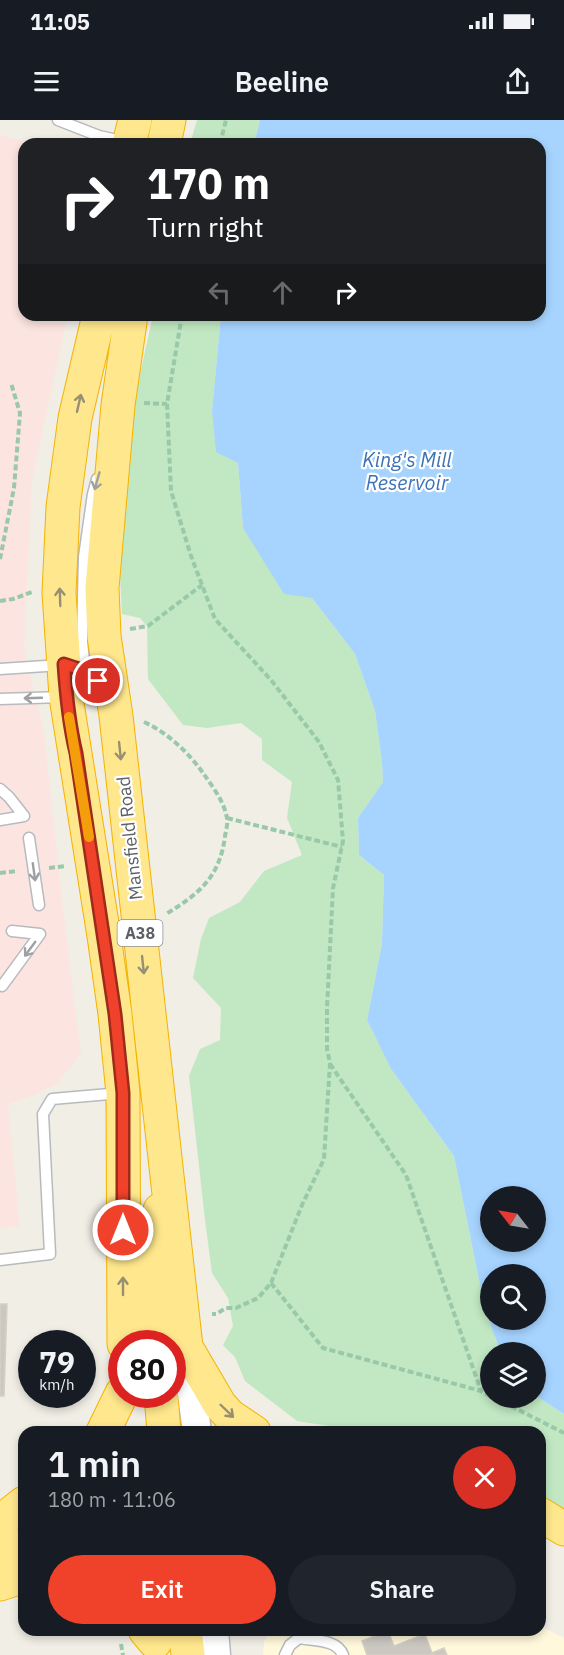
<!DOCTYPE html>
<html lang="en">
<head>
<meta charset="utf-8">
<style>
  :root { --surface:#171b24; --page:#20242c; --text:#f1f3f6; --muted:#9ea1a6; --accent:#f0422b }
  body { margin:0; font-family:"IBM Plex Sans",sans-serif; background:var(--page); color:var(--text); height:100vh; display:flex; flex-direction:column; font-size:22px; white-space:nowrap }
  * { box-sizing:border-box; margin:0 }
  p { font-size:20px; color:var(--muted) }
  .icon { flex:none; width:33px; height:33px; fill:none; stroke:currentColor; stroke-width:2; stroke-linecap:round; stroke-linejoin:round }
  .map { position:relative; flex:1; overflow:hidden }
  .sheet { position:absolute; left:18px; top:1306px; width:528px; height:210px; display:flex; flex-direction:column; background:var(--surface); border-radius:18px; box-shadow:0 3px 9px #0003 }
  .sheet>* { flex:none }
  .banner { position:absolute; left:18px; top:18px; width:528px; height:183px; border-radius:18px; box-shadow:0 3px 9px #0003; background:#202124; color:#fff; overflow:hidden }
  .needle { width:39px; rotate:301deg }
  .tools { position:absolute; left:480px; top:1066px; display:grid; gap:12px }
  .tools a { display:grid; place-items:center; width:66px; height:66px; border-radius:50%; background:var(--surface); box-shadow:0 3px 9px #0003; font-size:30px }
  .speed { position:absolute; left:18px; top:1210px; display:flex; gap:12px; font-size:30px; font-weight:700; text-align:center }
  .speed>* { display:grid; place-content:center; width:78px; height:78px; border-radius:50%; background:var(--surface); box-shadow:0 3px 9px #0003; line-height:1 }
  .speed small { font-size:15px; font-weight:400 }
  .speed .limit { border:9px solid #d22; background:#fff; color:#111 }
  .pin { position:absolute; display:grid; place-items:center; width:51px; height:51px; color:#fff; margin:-26px; border:3px solid #fff; border-radius:50%; box-shadow:0 2px 6px #0007 }
  .me { position:absolute; width:66px; margin:-33px; rotate:0deg; stroke-linejoin:round; filter:drop-shadow(0 0 4px #0008) }
  .turn { display:flex; align-items:center; gap:21px; height:126px; padding:0 30px; font-size:27px }
  .turn .icon { width:78px; height:78px; stroke-width:2.5 }
  .turn b { display:block; font-size:42px; line-height:51px }
  .lanes { display:flex; align-items:center; height:57px; padding:0 30px; background:#0003; justify-content:center; gap:30px; direction:ltr }
  .lanes .off { opacity:.35 }
  .round { display:grid; place-items:center; flex:none; width:63px; height:63px; border-radius:32px; background:var(--page) }
  .headline { display:flex; align-items:center; justify-content:space-between; height:102px; padding:0 30px }
  h1 { font-size:36px; font-weight:600; line-height:45px }
  .cta { display:flex; gap:12px; margin-top:auto; padding:12px 30px }
  .cta a { flex:1; height:69px; border-radius:36px; background:var(--accent); color:#fff; font-size:24px; font-weight:600; line-height:69px; text-align:center }
  .cta a+a { background:var(--page); color:var(--text) }
  .status { display:flex; justify-content:space-between; align-items:center; height:42px; padding:0 30px; background:var(--surface); direction:ltr }
  .status svg { height:16px; fill:currentColor }
  header { display:flex; justify-content:space-between; align-items:center; height:78px; padding:0 30px; background:var(--surface); font-size:27px; font-weight:600 }
  .map>svg:first-child { display:block }
</style>
</head>
<body>
<div class="status"><b>11:05</b><svg viewBox="0 0 49 12"><path d="M0 12V9h3v3zM5 12V6h3v6zM10 12V3h3v9zM15 12V0h3v12zM26 1h20v11H26zM47 4h2v5h-2z"/></svg></div>
<header><svg class="icon" aria-label="menu" viewBox="0 0 24 24"><path d="M4 6h16M4 12h16M4 18h16"/></svg>Beeline<svg class="icon" aria-label="share" viewBox="0 0 24 24"><path d="M12 15V3M7 8l5-5 5 5M5 13v7h14v-7"/></svg></header>
<div class="map">
<svg width="564" height="1535" viewBox="0 0 564 1535">
  <rect width="100%" height="100%" fill="#f0eee5"/>
  <path fill="#fff8db" d="M540,1506L564,1518V1535H263L264,1522L270,1511L540,1510Z"/>
  <path fill="#fce5e1" d="M0,15L35,24H24V195H68L32,359L24,530L44,612L62,781L81,934L56,964L32,976L8,984L20,1106L0,1108Z"/>
  <path fill="#c1e8c2" d="M197,0H260L254,24H190Z
    M153,195H221L212,291L238,343L243,408L312,478L355,534L375,591L382,642L383,662L358,698L359,735L384,755L382,824L367,900L391,949L454,1036L485,1190L501,1233H490V1278H536V1276L564,1294V1394L540,1381V1312H368L297,1301L245,1261L235,1237L223,1225L233,1206L228,1178L212,1153L205,1100L189,956L200,929L220,920L221,888L193,858L201,819L209,798L240,782L264,751L302,735L287,698L292,662L262,640V619L241,603L207,608L183,605L148,559L147,506L140,498L122,494L119,438L134,282Z"/>
  <path fill="#a6d4ff" fill-rule="evenodd" d="M260,0H564V1294L536,1276V1233H501L485,1190L454,1036L391,949L367,900L382,824L384,755L359,735L358,698L383,662L382,642L375,591L355,534L312,478L284,474L243,408L238,343L216,332L212,291L221,195H540V24H254ZM490,1077H536V1122H490ZM490,1155H536V1200H490Z"/>
  <path fill="#cbc8c2" stroke="#d5d0c3" stroke-width="1.5" d="M0,1184H7L4,1276H0Z
    M388,1511L394,1526L425,1514L432,1533L444,1528L447,1535H367L362,1521Z"/>
  <g fill="none" stroke-linecap="round" stroke-linejoin="round">
    <defs>
      <path id="lane" d="M58,0L99,16L126,22
        M0,549L61,545
        M76,565L79,560L84,541L82,522L84,437L93,374L97,359
        M0,579L63,577
        M0,669L9,677L24,696
        M0,700L24,696
        M29,718L39,785
        M2,866L40,814L12,811
        M0,1140L50,1134L43,994L52,979L121,973
        M285,1535L290,1525L299,1518C314,1521 337,1519 343,1535"/>
      <path id="secondary" d="M186,1229L197,1312
        M214,1510L216,1535"/>
      <path id="highway" d="M129,24L135,0
        M164,24L169,0
        M99,195L75,298L63,387L59,473L66,577L104,816L115,894L123,973L124,1224
        M131,195L118,285L102,468L104,516L116,596L186,1227L220,1285L230,1296L254,1312
        M157,1224L151,1143L160,1090
        M161,1275L164,1312
        M103,1312L122,1273
        M540,1394L564,1409
        M0,1402L24,1383
        M0,1433L24,1425
        M0,1464L24,1456
        M145,1510L155,1522
        M185,1510L188,1535"/>
    </defs>
    <use href="#lane" stroke="#b7babf" stroke-width="13"/>
    <use href="#secondary" stroke="#b8bbc1" stroke-width="31"/>
    <use href="#highway" stroke="#f5b200" stroke-width="35"/>
    <path stroke="#99c9a9" stroke-width="4" stroke-dasharray="6 3" stroke-linecap="butt" d="M220,24L226,0
      M182,195L167,284L171,371L191,436L215,499L271,560L319,622L338,660L343,721L333,768L327,888V929L330,943L324,1039L302,1085L271,1163L258,1178L236,1188H226L216,1194H212
      M144,283L167,284
      M0,439L14,368L20,293L11,263
      M0,481L13,479L32,472
      M130,509L148,506L202,465
      M144,602C168,613 188,632 203,653C212,666 224,681 227,698C228,703 226,711 225,716C220,757 199,774 166,794
      M227,698L342,727
      M49,748L66,746
      M0,753L18,751
      M330,944L406,1055L481,1271
      M271,1163L323,1228L481,1271L490,1276
      M495,1278L564,1313
      M121,1524L123,1535"/>
    <use href="#lane" stroke="#fff" stroke-width="10"/>
    <use href="#secondary" stroke="#fff" stroke-width="28"/>
    <use href="#highway" stroke="#ffe78d" stroke-width="33"/>
  </g>
  <defs><path id="oneway-shaft" d="M-6 0H5M1.5-3L5.5 0L1.5 3" fill="none" stroke-width="1.6" stroke-linecap="round" stroke-linejoin="round" transform="scale(1.5)"/></defs>
  <g stroke="#968f74">
    <use href="#oneway-shaft" transform="translate(79 283) rotate(-77)"/>
    <use href="#oneway-shaft" transform="translate(60 477) rotate(-92)"/>
    <use href="#oneway-shaft" transform="translate(120 631) rotate(84)"/>
    <use href="#oneway-shaft" transform="translate(143 845) rotate(84)"/>
    <use href="#oneway-shaft" transform="translate(123 1166) rotate(-90)"/>
    <use href="#oneway-shaft" transform="translate(227 1291) rotate(44)"/>
  </g>
  <g stroke="#9ea0a3">
    <use href="#oneway-shaft" transform="translate(97 361) rotate(106)"/>
    <use href="#oneway-shaft" transform="translate(33 578) rotate(178)"/>
    <use href="#oneway-shaft" transform="translate(34 752) rotate(82)"/>
    <use href="#oneway-shaft" transform="translate(30 829) rotate(126)"/>
  </g>
  <g fill="none" stroke-linecap="round" stroke-linejoin="round">
    <defs>
      <path id="route" d="M98,561L82,550L64,544C66,574 69,604 76,633L115,894L123,973V1110"/>
    </defs>
    <use href="#route" stroke="#9c2b1c" stroke-width="15"/>
    <use href="#route" stroke="#f0422b" stroke-width="10"/>
    <path stroke="#f59e0b" stroke-width="10" d="M69,597L89,717"/>
  </g>
  <g text-anchor="middle" stroke-width="4.5" stroke-linejoin="round" paint-order="stroke">
    <rect fill="#fff" stroke="#8e9094" stroke-width="1.5" x="117.5" y="800" width="45" height="26" rx="4.5"/>
    <g font-size="16" font-weight="bold" fill="#5d6066">
      <text x="140" y="819">A38</text>
    </g>
    <g font-size="18" fill="#5d6066" stroke="#fff">
      <text transform="translate(130 718) rotate(-96)" y="6">Mansfield Road</text>
    </g>
    <g font-size="20" font-style="italic" fill="#3d73b6" stroke="#fff">
      <text x="407" y="347">King's Mill<tspan x="407" dy="23">Reservoir</tspan></text>
    </g>
  </g>
</svg>
<div class="tools">
<a><svg class="needle" viewBox="-14 -14 28 28"><path d="M0-13l5 13h-10z" fill="#e53935"/><path d="M0 13l5-13h-10z" fill="#9ea1a6"/></svg></a>
<a><svg class="icon" aria-label="search" viewBox="0 0 24 24"><circle cx="10" cy="10" r="6"/><path d="M15 15l6 6"/></svg></a>
<a><svg class="icon" aria-label="layers" viewBox="0 0 24 24"><path d="M12 4l9 5-9 5-9-5zM3 14l9 5 9-5"/></svg></a>
</div>
<div class="speed"><div>79<small>km/h</small></div><div class="limit">80</div></div>
<div class="pin" style="left:98px;top:561px;background:#d93025"><svg class="icon" aria-label="arrive" viewBox="0 0 24 24"><path d="M6 21V4h12l-3 4 3 4H6"/></svg></div>
<svg class="me" style="left:123px;top:1110px" viewBox="-20 -20 40 40"><circle r="17" fill="#f0422b" stroke="#fff" stroke-width="3"/><path d="M0-11L8 9 0 5-8 9z" fill="#fff"/></svg>
<div class="banner">
<div class="turn"><svg class="icon" aria-label="right" viewBox="0 0 24 24"><path d="M7 20v-9h11M14 6l5 5-5 5"/></svg><div><b>170 m</b>Turn right</div></div>
<div class="lanes"><svg class="icon off" aria-label="left" viewBox="0 0 24 24"><path d="M17 20v-9H6M10 6l-5 5 5 5"/></svg><svg class="icon off" aria-label="ahead" viewBox="0 0 24 24"><path d="M12 20V5M6 11l6-6 6 6"/></svg><svg class="icon" aria-label="right" viewBox="0 0 24 24"><path d="M7 20v-9h11M14 6l5 5-5 5"/></svg></div>
</div>
<section class="sheet">
<div class="headline"><div><h1>1 min</h1><p>180 m · 11:06</p></div><a class="round" style="background:#d93025;color:#fff"><svg class="icon" aria-label="close" viewBox="0 0 24 24"><path d="M6 6l12 12M18 6L6 18"/></svg></a></div>
<div class="cta"><a>Exit</a><a>Share</a></div>
</section>
</div>
</body>
</html>
